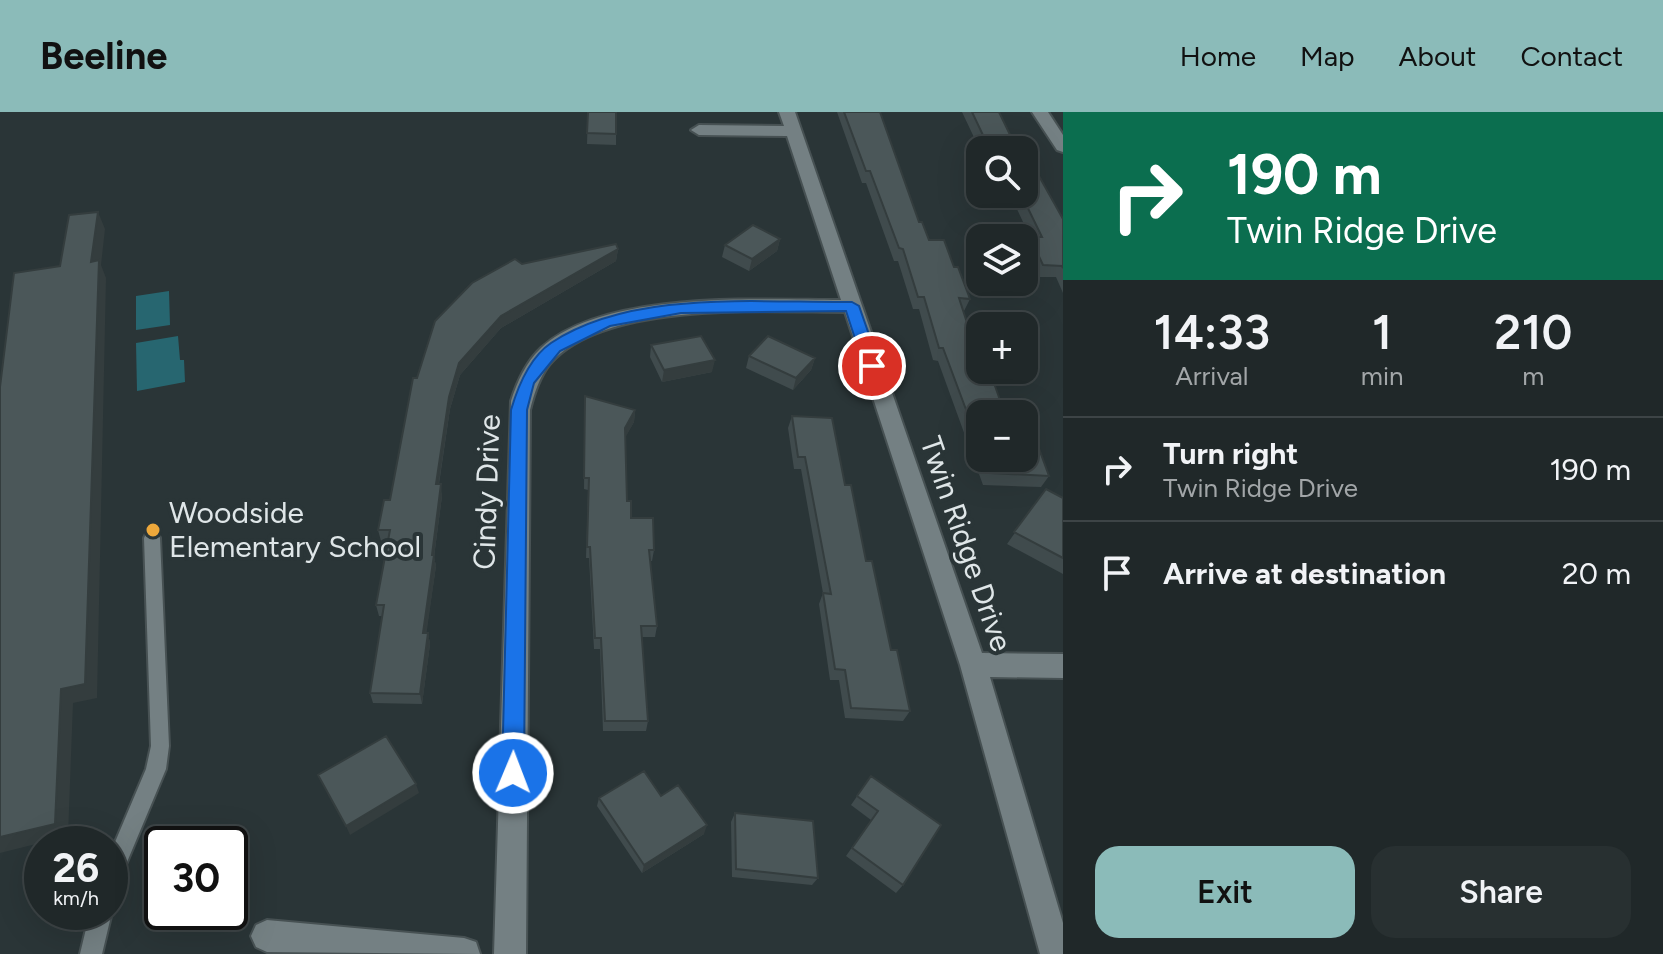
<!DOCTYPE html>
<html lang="en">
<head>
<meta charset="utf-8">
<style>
  :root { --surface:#202829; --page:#283031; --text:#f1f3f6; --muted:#a2a6a8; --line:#3d4446; --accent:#8bbbb9 }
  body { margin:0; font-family:Figtree,sans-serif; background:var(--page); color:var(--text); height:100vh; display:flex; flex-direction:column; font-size:30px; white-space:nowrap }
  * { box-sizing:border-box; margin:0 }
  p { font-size:26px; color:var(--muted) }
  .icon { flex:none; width:44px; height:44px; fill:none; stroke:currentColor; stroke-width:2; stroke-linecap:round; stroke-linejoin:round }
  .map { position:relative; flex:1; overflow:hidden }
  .side { display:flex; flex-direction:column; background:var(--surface); width:600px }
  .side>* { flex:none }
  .banner { background:#0b6e4f; color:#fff; overflow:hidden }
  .buttons { position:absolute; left:966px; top:24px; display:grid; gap:16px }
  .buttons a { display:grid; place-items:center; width:72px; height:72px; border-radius:16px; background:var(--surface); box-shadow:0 8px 32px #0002,0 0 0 2px var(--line); font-size:40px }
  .speed { position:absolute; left:24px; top:714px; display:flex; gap:16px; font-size:40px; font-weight:700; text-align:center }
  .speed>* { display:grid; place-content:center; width:104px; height:104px; border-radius:50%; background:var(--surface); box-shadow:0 8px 32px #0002,0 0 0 2px var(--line); line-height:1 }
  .speed small { font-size:20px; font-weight:400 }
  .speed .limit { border:4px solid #111; border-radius:12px; background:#fff; color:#111 }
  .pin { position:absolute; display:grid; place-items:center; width:68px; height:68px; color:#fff; margin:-34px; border:4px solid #fff; border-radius:50%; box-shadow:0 2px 8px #0007 }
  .me { position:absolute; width:88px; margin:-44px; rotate:1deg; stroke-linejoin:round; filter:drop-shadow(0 0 6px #0008) }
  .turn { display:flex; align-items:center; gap:28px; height:168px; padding:0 32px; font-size:36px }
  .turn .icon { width:104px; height:104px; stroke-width:2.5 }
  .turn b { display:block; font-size:56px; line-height:68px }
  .eta { display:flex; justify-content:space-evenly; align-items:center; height:136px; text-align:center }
  .eta b { font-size:48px; font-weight:600; line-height:56px }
  .button { display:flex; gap:16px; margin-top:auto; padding:16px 32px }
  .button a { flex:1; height:92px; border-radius:24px; background:var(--accent); color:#111; font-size:32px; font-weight:600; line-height:92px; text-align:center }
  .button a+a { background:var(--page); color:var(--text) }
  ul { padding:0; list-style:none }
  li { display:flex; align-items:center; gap:24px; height:104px; padding:0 32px; border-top:2px solid var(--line) }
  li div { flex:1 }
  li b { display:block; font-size:30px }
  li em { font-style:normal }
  header { display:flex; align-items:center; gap:48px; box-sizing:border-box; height:112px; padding:0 40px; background:var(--accent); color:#111 }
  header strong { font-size:38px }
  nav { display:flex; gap:44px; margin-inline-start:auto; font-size:28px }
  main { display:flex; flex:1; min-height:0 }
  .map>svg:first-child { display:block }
</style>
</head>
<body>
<header>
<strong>Beeline</strong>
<nav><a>Home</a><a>Map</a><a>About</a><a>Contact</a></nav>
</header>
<main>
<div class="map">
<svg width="1063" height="842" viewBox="0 0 1063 842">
  <rect width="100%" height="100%" fill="#2a3537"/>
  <path fill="#276670" d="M169,179L170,213L136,218V184Z
    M178,224L180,248H184L185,270L137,279L136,231Z"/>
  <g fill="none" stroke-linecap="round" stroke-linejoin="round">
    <defs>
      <path id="service" d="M152,420L158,422L160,426L169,634L166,657L117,774L110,777V742L146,657L151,634L144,426L146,422Z
        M110,796L112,800L102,842H80L90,800H110Z"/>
      <path id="minor" d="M779,0H795L982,541L1063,542V566L990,565L1063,811V842H1040L960,553L845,200C768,200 602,188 549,253C539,266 534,282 530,298L526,842H494L511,289C517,270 526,250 541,236C605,178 759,188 841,188L787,24L699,23L691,18L699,13L784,14Z
        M1032,0H1048L1063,23V40L1057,38Z
        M267,808L464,826L476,830L480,842L267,840L256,835L251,824L256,813Z"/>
    </defs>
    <use href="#service" stroke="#475153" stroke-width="4"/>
    <use href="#minor" stroke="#475153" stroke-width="4"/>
    <use href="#service" fill="#748083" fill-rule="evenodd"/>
    <use href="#minor" fill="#748083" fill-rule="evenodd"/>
  </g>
  <path fill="#404b4d" d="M588,0L616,22V33L587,32Z
    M837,0H880L919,110L929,128L954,155L970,187L964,199H963L980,302V346H1024L1049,364L1041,375L983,373L938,249L933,248L919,197H913L898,149H894L866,71H862Z
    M962,0H999L1015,33L1020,30L1063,107V181L1056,165H1037L1024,136L1030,125L1010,82H1024V38H980Z
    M780,127L777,139L749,159L722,145L725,133Z
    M618,137L616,149L501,216L460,263L450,297L439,372L442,384L434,445L436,454L426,521H428L430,532L422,592L373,591L370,581L383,504H379L376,493L388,430L381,429L378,418L390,388L417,266L522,152Z
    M651,233L712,260L662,270L650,245Z
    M749,244L815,246L811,258L793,278L746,256Z
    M585,296L635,298L634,310L625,325L627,389L631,406L654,438L652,449H650L657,514L655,525H642L648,609L646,619H603L600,537H594L589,446H586L588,378L584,377Z
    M792,304L845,373L891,538L910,599L903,609L845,606L839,568H830L819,492L823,481L801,357H794L788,316Z
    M1046,377L1063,386V462L1007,432Z
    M871,664L903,773L896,781L846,744L871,708L851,693Z
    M599,686L704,722L642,761L597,694Z
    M735,701L818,766L812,773L732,765L731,710Z"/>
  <path fill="#343d3e" d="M98,100L105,117L101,153L106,166L97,586L73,591L68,724L0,741V725L91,150Z
    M780,127L777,139L749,159L752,147Z
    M618,137L616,149L501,216L460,263L450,297L437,383L436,372L449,285L459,251L501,204Z
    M815,246L811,258L793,278L796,266Z
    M715,248L712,260L662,270L664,258Z
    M635,298L634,310L624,328L625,316Z
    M441,372L442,384L434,445L436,454L425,532L423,521Z
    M428,521L430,532L422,592L420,582Z
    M416,672L419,681L350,723L346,714Z
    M707,713L704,722L642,761L644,753Z"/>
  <path fill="#4b5759" stroke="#343d3e" stroke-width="2" d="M588,0H616V22L587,21Z
    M844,0H880L919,110H922L929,128H944L954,155H958L970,187L959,186L980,251V258L990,260L1005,302H980V335L943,236H939L924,185H918L903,137L899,136L870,59H866Z
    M972,0H999L1015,33L1020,30L1063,107V156L1062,154L1043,153L1030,125H1042L1021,82H1024V38H990Z
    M98,100L91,150L99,148L85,572L61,577L55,712L0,725V275L14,161L60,154L69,103Z
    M753,113L780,127L752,147L725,133Z
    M616,132L618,137L501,204L459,251L449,285L436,372H441L432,443H434L423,521H428L420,582L370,581L384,493H376L390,418H378L384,388H390L413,266H417L435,209L472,171L515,147L522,152Z
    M701,224L715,248L664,258L651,233Z
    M768,224L815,246L796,266L749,244Z
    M585,284L635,298L625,316L627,389H631V406H653L654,438H649L657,514H641L648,609H605L601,526H595L590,435H587L589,366H584Z
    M792,304L832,306L845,373H851L866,449H872L891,538H897L910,599L851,596L845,558L835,557L823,481L831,482L805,345H798Z
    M1024,333L1038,334L1049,364L990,361L984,346H1024Z
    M1046,377L1063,386V446L1014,420Z
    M386,624L416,672L346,714L318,663Z
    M644,659L661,684L678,673L707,713L644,753L599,686Z
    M871,664L941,713L903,773L852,736L878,699L857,684Z
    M735,701L813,709L818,766L736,757Z"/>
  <path fill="#1a73e8" stroke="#114b97" stroke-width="2" d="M852,190L859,194L880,254L878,258H866L864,254L846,199L681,201L610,214L560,239L534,271L527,298L524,661L521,668L513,671L505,668L502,661L511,298C518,274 529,246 551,231C633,177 758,191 852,190Z"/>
  <circle fill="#eda83b" stroke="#2a3537" stroke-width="3" cx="153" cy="418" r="8"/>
  <g text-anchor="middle" stroke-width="8" stroke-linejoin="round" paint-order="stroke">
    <g font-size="30" fill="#dfe6e8" stroke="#2a3537">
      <text transform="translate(487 380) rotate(-88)" y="10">Cindy Drive</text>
      <text transform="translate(966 432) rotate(71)" y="10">Twin Ridge Drive</text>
    </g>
    <g font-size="30" fill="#dfe6e8" stroke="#2a3537" text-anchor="start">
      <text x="169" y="411">Woodside<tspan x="169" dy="34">Elementary School</tspan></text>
    </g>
  </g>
</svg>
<div class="buttons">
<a><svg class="icon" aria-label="search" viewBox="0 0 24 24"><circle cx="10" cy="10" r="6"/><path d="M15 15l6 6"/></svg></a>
<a><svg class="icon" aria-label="layers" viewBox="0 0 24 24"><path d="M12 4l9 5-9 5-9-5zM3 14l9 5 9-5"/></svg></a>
<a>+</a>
<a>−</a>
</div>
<div class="speed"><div>26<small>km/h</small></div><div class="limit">30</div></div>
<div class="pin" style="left:872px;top:254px;background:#d93025"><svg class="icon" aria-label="arrive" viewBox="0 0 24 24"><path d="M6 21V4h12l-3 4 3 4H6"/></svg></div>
<svg class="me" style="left:513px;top:661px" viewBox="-20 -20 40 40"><circle r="17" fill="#1a73e8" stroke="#fff" stroke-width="3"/><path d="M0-11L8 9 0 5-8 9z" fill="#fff"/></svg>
</div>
<section class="side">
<div class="banner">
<div class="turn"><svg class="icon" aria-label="right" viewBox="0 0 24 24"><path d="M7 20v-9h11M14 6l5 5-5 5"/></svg><div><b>190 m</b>Twin Ridge Drive</div></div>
</div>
<div class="eta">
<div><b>14:33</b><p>Arrival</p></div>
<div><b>1</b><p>min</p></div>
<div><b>210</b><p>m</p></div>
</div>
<ul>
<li><svg class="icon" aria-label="right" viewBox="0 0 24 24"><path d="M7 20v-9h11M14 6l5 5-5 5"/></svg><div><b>Turn right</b><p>Twin Ridge Drive</p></div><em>190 m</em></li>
<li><svg class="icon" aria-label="arrive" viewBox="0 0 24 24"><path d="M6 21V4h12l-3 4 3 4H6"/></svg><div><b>Arrive at destination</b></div><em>20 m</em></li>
</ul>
<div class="button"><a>Exit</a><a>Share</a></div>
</section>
</main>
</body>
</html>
